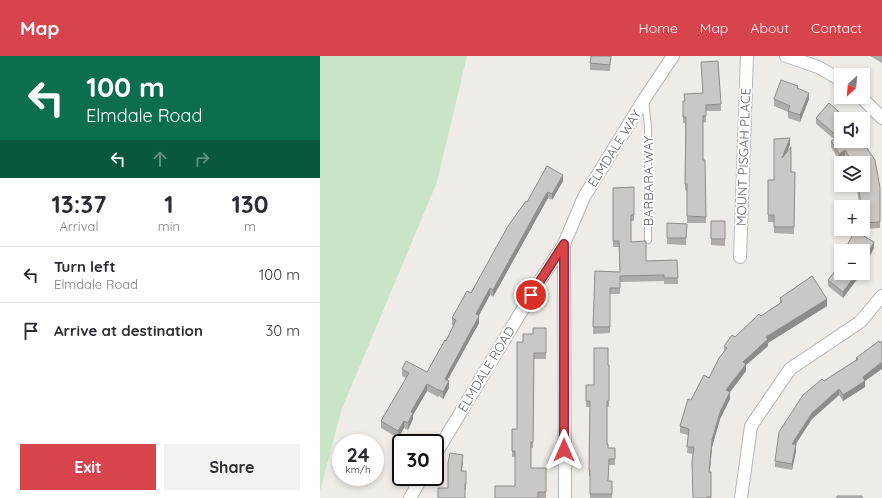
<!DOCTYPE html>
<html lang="en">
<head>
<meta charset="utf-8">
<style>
  :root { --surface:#fff; --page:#f2f2f3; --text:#2b2b33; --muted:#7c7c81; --line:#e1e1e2; --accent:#d8444b }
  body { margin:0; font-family:Quicksand,sans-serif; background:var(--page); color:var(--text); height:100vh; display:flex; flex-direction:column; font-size:15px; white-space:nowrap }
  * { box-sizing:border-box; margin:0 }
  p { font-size:13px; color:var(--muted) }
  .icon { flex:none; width:22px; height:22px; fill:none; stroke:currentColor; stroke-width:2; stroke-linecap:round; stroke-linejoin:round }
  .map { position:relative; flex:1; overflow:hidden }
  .panel { display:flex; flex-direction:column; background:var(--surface); width:320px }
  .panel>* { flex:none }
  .hud { background:#0b6e4f; color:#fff; overflow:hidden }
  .needle { width:26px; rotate:206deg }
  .tools { position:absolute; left:514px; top:12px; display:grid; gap:8px }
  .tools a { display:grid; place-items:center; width:36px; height:36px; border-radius:0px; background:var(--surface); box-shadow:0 2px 6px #0003; font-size:20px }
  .speed { position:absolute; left:12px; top:378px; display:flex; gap:8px; font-size:20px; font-weight:700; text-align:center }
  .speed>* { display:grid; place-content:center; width:52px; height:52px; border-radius:50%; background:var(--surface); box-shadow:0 2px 6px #0003; line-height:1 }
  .speed small { font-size:10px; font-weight:400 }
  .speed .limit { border:2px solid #111; border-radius:6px; background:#fff; color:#111 }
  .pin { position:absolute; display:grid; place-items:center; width:34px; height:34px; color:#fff; margin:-17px; border:2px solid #fff; border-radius:50%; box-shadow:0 1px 4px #0007 }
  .me { position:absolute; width:44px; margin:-22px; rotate:0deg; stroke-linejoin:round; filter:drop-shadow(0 0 3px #0008) }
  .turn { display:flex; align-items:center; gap:14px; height:84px; padding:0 20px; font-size:18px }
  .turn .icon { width:52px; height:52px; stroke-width:2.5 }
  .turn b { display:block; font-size:28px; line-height:34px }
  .lanes { display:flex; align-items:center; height:38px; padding:0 20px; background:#0003; justify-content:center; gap:20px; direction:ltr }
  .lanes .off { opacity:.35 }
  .eta { display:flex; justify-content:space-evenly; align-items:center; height:68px; text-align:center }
  .eta b { font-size:24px; font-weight:700; line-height:28px }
  .button { display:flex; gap:8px; margin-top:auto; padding:8px 20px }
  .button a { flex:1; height:46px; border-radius:0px; background:var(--accent); color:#fff; font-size:16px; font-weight:700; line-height:46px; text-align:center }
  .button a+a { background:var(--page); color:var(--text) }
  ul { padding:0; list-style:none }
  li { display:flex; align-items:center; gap:12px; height:56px; padding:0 20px; border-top:1px solid var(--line) }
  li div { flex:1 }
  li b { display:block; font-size:15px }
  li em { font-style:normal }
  header { display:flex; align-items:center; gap:24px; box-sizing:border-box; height:56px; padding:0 20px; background:var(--accent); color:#fff }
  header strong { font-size:19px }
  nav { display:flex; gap:22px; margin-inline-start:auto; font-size:14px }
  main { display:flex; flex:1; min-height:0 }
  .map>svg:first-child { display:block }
</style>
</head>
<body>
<header>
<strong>Map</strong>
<nav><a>Home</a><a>Map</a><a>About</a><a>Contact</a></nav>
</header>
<main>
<section class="panel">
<div class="hud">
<div class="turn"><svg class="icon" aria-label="left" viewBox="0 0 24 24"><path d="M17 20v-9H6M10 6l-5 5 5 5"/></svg><div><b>100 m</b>Elmdale Road</div></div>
<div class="lanes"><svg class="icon" aria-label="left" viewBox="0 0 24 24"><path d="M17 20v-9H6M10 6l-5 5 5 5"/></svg><svg class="icon off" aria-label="ahead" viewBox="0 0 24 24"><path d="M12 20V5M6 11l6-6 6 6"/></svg><svg class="icon off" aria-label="right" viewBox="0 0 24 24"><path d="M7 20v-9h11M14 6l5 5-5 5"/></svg></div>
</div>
<div class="eta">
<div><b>13:37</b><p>Arrival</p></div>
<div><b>1</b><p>min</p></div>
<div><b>130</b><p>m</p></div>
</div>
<ul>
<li><svg class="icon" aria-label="left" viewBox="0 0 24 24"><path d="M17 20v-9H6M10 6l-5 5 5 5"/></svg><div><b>Turn left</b><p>Elmdale Road</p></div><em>100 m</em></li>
<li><svg class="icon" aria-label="arrive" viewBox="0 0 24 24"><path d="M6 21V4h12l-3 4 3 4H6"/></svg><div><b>Arrive at destination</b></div><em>30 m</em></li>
</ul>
<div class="button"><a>Exit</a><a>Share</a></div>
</section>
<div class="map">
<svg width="562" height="442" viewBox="0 0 562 442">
  <rect width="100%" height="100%" fill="#efece7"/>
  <path fill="#cae4c7" d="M0,0H147L117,126L21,355L0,435Z"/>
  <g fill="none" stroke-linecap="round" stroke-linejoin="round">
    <defs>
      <path id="service" d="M325,44L328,71V184"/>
      <path id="minor" d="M466,0L498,11L521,24
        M541,41L562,62
        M244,188L245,442
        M420,201L427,0
        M115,399L219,226L244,188L264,141L325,42L353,0
        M90,442L102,421
        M421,442L431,370L470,313L540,266L562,240"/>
    </defs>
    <use href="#service" stroke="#b2b5b8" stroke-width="8"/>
    <use href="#minor" stroke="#b2b5b8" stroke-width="14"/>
    <use href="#service" stroke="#fff" stroke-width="6"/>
    <use href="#minor" stroke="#fff" stroke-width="12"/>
  </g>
  <path fill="#afaba9" d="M291,0L290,15L270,14V7Z
    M550,0H562V7Z
    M478,33L489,43L480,66L468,62V56L454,50V43Z
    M363,45L401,48V55H386V66L383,67V104H385L386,167H367V134H365V67H363Z
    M509,47L560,132V172L543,173V151H540L536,129H543V107H529L525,101L519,104L511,91V85L514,83L496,68V62Z
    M470,89L467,96L471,116H475L474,178L454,177V166H448V144L454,124Z
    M243,125L232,144L228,142L226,145L173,241L170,239L158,260L159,267L127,324L129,332L123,343L119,340L118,341L107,335L93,359V363L88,374L84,372L78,382L61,372V365L86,322L82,320V313L107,316L126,285L133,270L132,269V262L151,237L207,146Z
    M314,131V165H311V186L326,205L357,204L358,228H344V225L300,226V238H290V277L273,278L275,215L300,216L299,191H293V132Z
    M391,165H405V190L391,189Z
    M347,167L367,168L366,189L347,188Z
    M526,191L554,192L543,213V195H526Z
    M521,217H541L538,222L523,242L508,230V224Z
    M460,242L507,250L448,287V290L426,309V315L410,336V343L400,363L392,391L390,416H391V442H373V398L367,397L368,379L360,377V370L371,344L389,322L404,295V290L441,260L460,248Z
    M226,272V303H214L213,392H211V412H226V442H175L195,430V401H192V373H197L203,286L213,278Z
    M560,287L545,325V331L523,345L519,339L492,363L475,388L476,395L472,414L455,411V405L504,325L536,304V302Z
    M288,309L289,315V351H287V388L288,392H295V409H289L288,425H292V442H270V420H269L270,351H266V329H274Z
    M143,405L142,415H146V434L128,432Z"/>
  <path fill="#8e8b89" d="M489,37V43L480,66V59Z
    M470,82V89L462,108V102Z
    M525,94V101L519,104V98Z
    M243,119V125L232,144V138Z
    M228,136V142L173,241V234Z
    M554,186V192L543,213V207Z
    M537,217H541L538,222L523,242V236Z
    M170,232V239L156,265V258Z
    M507,243V250L448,287V290L426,309V315L410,336V343L400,363L392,391L389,423V416L392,384L400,356L406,334L423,306L446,281Z
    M159,260V267L125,329V323Z
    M562,306V313L545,325V331L523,345V339L543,321Z
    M129,325V332L123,343V336Z
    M107,328V335L93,359V363L88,374V367L91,356Z
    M519,333V339L492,363L472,394V388L492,357Z
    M84,365V372L78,382V375Z
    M476,388V395L472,414V408Z
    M143,399V405L141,420V415Z"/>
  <path fill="#cbc7c4" stroke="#8e8b89" d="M271,0H291L290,9L270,7Z
    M398,5L401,48L386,49V60H383V104H385L386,161L367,160V128H365L366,61H363V45H365L364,38L383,37L381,6Z
    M461,24L478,30L477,32L489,37L480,59L468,55L470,50L454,43Z
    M509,47L527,63H521V85H542L555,104L560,132V166L543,167V151H540V141L538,129H543V107H533L525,94L519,98L511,85L518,81L496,62Z
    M470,82L462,102L471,91V116H475L474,171H454V159H448V124H454V83Z
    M227,110L243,119L232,138L228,136L226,138L173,234L170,232L156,258L159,260L125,323L129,325L123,336L119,334H118L107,328L91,356L93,357L88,367L84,365L78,375L61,365L89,317L82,313L86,305L107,316L125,284L126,285L136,264L132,262L147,235L151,237L188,170L206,145L207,146Z
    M314,131V159H311V186L326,185V205L357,204L358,222H344V219L300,220V232H290V271H273L275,215L300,216L299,185H293V132Z
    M391,165H405V183H391Z
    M347,167L367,168L366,182H347Z
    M535,175L554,186L543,207V195H530L531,194L526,191Z
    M521,207V217H537L523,236L508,224Z
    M492,220L507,243L446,281L448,283L423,306L426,308L406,334L410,336L400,356L392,384L389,416H391V441H387V442H373L372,406L374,391H367L369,373L360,370L368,343L371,344L384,319L389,322L399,302L407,292L404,290L412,279L415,281L439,258L441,260L462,246L460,242Z
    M213,272H226V297H214L213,386H211V412H226V436H218V442H175V430H195V395H192V373H197V286H203V278H213Z
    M559,285L560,287L562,285V306L543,321L545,325L523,339L519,333L492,357L472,388H476L472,408L455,405L459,376L483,339L502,323L504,325L538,303L536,302Z
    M274,292H288V309H289V345H287V388H288V392H295V403H289L288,425H292V438H270V414H269L270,345H266V329H274Z
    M130,397L143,399L141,415H146V428H145V442H118V432H128V407Z
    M517,440H542V442H517Z"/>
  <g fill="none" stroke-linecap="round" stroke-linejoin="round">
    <defs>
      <path id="route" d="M211,239L244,188V394"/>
    </defs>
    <use href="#route" stroke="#8c2c31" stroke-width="10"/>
    <use href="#route" stroke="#d8444b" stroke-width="7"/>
  </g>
  <g text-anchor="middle" stroke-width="4" stroke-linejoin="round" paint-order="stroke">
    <g font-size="13" fill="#5f6366" stroke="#fff">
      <text transform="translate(294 92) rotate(-58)" y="5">ELMDALE WAY</text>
      <text transform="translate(423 101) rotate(-88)" y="5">MOUNT PISGAH PLACE</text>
      <text transform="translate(328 125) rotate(-90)" y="5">BARBARA WAY</text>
      <text transform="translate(166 313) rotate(-59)" y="5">ELMDALE ROAD</text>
    </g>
  </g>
</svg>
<div class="tools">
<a><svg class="needle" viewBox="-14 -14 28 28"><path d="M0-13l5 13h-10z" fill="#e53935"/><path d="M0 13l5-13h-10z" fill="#7c7c81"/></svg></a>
<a><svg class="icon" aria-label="sound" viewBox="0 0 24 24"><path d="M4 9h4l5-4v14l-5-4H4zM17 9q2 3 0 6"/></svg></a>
<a><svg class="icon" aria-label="layers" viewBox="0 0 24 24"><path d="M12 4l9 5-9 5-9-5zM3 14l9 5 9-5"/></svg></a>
<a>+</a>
<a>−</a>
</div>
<div class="speed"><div>24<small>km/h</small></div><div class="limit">30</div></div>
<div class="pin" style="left:211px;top:239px;background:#d93025"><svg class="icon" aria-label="arrive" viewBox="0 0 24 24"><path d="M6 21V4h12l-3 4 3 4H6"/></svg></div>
<svg class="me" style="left:244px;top:394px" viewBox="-20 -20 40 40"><path d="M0-17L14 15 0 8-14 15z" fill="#d8444b" stroke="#fff" stroke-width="4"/></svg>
</div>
</main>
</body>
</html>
